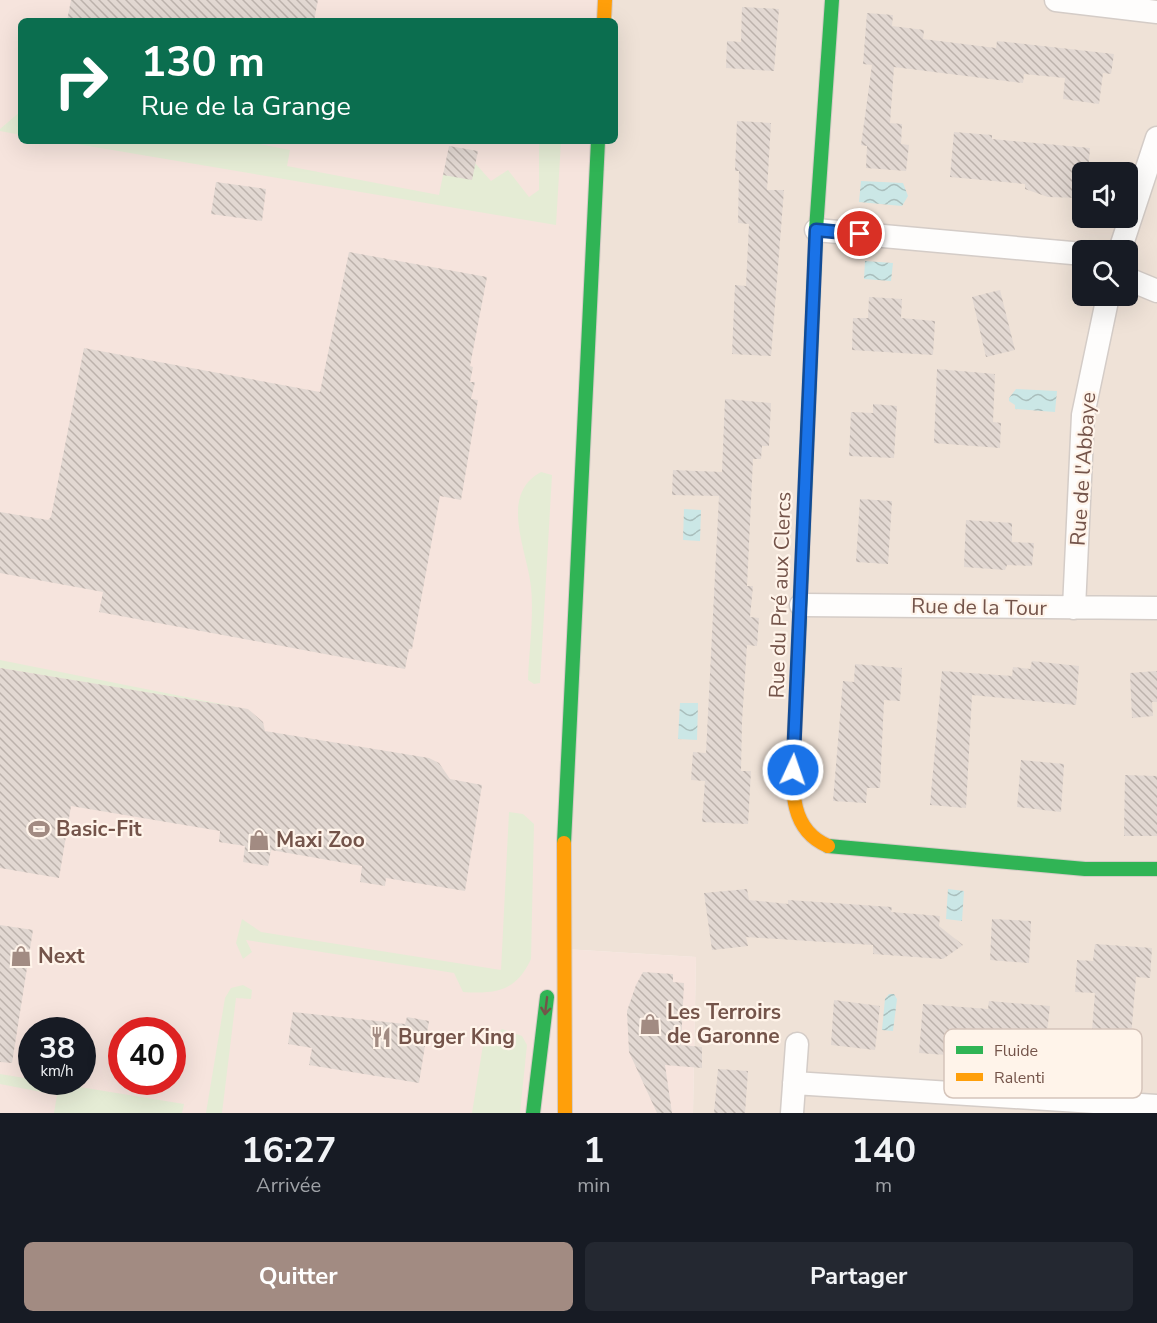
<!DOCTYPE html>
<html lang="fr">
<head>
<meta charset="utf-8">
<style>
  :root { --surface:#171b24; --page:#242831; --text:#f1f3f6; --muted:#9ea1a6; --accent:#a28b82 }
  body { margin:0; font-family:"Nunito Sans",sans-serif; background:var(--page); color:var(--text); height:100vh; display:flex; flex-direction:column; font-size:22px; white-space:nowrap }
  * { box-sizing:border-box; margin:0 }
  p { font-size:20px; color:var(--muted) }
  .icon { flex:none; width:33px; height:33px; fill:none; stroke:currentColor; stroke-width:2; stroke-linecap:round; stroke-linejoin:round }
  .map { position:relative; height:1113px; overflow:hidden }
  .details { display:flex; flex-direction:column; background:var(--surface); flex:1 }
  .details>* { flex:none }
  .banner { position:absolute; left:18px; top:18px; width:600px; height:126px; border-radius:9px; box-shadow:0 6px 24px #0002; background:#0b6e4f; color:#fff; overflow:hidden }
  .controls { position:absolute; left:1072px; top:162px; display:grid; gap:12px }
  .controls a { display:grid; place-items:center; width:66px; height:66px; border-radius:9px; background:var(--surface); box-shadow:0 6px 24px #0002; font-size:30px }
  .speed { position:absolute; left:18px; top:1017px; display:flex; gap:12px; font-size:30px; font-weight:700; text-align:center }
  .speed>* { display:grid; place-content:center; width:78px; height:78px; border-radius:50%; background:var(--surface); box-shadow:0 6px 24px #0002; line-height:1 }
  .speed small { font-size:15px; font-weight:400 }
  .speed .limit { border:9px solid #d22; background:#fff; color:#111 }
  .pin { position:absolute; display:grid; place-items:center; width:51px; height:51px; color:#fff; margin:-26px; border:3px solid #fff; border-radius:50%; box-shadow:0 2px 6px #0007 }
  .me { position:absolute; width:66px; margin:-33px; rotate:3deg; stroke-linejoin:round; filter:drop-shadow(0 0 4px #0008) }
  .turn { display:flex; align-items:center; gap:21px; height:126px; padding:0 24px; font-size:27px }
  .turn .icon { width:78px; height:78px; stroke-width:2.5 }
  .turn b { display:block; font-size:42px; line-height:51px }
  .eta { display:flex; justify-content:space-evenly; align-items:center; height:102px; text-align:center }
  .eta b { font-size:36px; font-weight:700; line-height:42px }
  .primary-button { display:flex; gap:12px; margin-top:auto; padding:12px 24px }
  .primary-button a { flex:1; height:69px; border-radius:9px; background:var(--accent); color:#fff; font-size:24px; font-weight:700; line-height:69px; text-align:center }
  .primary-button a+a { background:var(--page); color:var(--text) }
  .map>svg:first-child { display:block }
</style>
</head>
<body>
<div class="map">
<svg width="1157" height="1113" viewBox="0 0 1157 1113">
  <defs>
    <pattern id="water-waves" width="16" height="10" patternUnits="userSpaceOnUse" patternTransform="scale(1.5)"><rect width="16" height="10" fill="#cbe7e6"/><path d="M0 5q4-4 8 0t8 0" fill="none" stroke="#a9bebc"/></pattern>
    <pattern id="building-back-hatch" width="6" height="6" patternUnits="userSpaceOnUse" patternTransform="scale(1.5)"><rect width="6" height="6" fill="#e2d8d2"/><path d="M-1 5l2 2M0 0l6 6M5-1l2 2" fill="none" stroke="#bcb2ac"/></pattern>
  </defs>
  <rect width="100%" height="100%" fill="#f6f0ea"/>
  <path fill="#efe2d7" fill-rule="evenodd" d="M605,0H1157V1113H693L696,957L564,949L598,141H615V21ZM1083,172H1128V218H1083ZM1083,250H1128V296H1083Z"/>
  <path fill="#f6e4dd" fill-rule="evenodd" d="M0,0H605L604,21H21V141H598L565,949L696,957L693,1113H0ZM32,1030H82V1082H32ZM122,1030H172V1082H122Z"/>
  <path fill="#e5ecd5" d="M21,111V135L0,131V129Z
    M59,141H243L290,150L287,166L439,195L443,175L475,163L491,181L508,170L529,197L539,190V141H561L556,225Z
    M541,472L552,475L540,683L534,684L528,680C529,650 534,617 531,587C528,552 498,495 541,472Z
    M0,660L241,708L0,668Z
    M509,812L523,814L534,824L531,959C516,992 495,994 463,992L454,973L246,940L252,952L243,959L236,943L242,919L261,932L501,970Z
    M243,985L252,990L251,999L236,998L222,1113H206L225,998L231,988Z
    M502,1029L522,1036L527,1045L520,1113H472L483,1045Z
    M0,1074L184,1104L182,1113H54L57,1095L0,1084Z"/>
  <path fill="url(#water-waves)" d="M861,181L903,183L908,196L902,206L859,202Z
    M865,261L893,263L891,281L864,279Z
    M1016,389L1057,391L1055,412L1015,409V405L1009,401V398Z
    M684,509L701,510L700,541L683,540Z
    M680,703H698L697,740L678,739Z
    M948,889L964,891L962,921L946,919Z
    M889,994H894L897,999L893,1031L882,1030L885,999Z"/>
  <path fill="url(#building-back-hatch)" d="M71,0H318L314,21H67Z
    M742,7L779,9L774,71L726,68L727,41L741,42Z
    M867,13L893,15L892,26L924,30L923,39L996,48L997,41L1114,54L1111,74L1103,73L1099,104L1063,99L1065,78L1024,74L1023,83L894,67L890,123L902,124L901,144L909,145L906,171L866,168L867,146L861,145L872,65L863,64Z
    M737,121L771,123L767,190H784L771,356L732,354L735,285L746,286L749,224L738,223L739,171H735Z
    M954,132L992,135V139L1090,148L1088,172H1083V198L1048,197L1025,189V184L950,177Z
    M449,146L478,151L472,180L443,175Z
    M216,182L266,189L262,221L211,214Z
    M349,252L487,277L470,366L473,367L470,382H475L471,399L478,400L461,500L440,496L412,649H409L405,669L99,612L103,592L0,573V512L48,520L51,517L84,348L320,392Z
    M1000,290L1015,350L986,357L972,297Z
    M869,297L902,299L901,318L935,321L933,355L852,350L853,318H868Z
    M937,369L995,374L993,422L1001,423L1000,448L934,443Z
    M725,399L771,403L769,446H762L761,459H753L747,586H753L750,617L759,618L757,646L747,645L742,721L741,771H751L748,824L702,822L705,781L691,780L693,752L706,753L719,496L672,495L673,470L722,472Z
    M873,404L897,406L894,458L849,456L851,412L873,413Z
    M860,499L892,501L888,564L856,562Z
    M966,520L1012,523V542L1034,543L1032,566L1007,565L1005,570L964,567Z
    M1032,661L1079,666L1076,705L972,695L966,808L930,805L942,671L1012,676L1013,667L1030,669Z
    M855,664L902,668L900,701L884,700L880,788H867L866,803L833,801L843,681L854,682Z
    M0,668L248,709L263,722L265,731L429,758L439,763L450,779L482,785L465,891L386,878L385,886L360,882L362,866L271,850L268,866L243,862L245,846L219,842L220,831L71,806L59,878L0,868Z
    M1157,671V702H1152L1153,716L1132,718L1130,673Z
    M1021,760L1064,764L1061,812L1017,807Z
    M1125,775L1157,776V836H1124Z
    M747,889L749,900L788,904V900L892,907L891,912L940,916L939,926L963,945L943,959L873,954V945L746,937L748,946L712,950L704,893Z
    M992,919L1031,921L1029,963L990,960Z
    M0,925L33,930L12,1063L0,1062Z
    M1095,944L1152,948L1150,978L1136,977L1131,1037L1138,1038L1135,1071L1089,1067L1095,993L1075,992L1077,960L1093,961Z
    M643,972L673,974V982L684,983L681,1045L702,1047V1068L665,1065L672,1113H657L629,1052L627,1011L636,985Z
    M834,1000L880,1006L875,1050L831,1045Z
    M989,1001L1050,1006L1046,1041L962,1034L960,1056L919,1053L923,1004L988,1009Z
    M293,1012L405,1024L407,1017L429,1021L419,1083L309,1065L312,1048L288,1044Z
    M718,1069L748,1071L745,1113H714Z"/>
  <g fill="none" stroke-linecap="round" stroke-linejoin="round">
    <defs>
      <path id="street" d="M1056,0L1157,12
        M816,230L1083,254
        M1120,250L1157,138
        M1128,279L1157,291
        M801,605L1157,608
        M1074,608L1083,415L1108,296
        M794,1083L1157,1106
        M792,1113L797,1044"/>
      <path id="fast" d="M797,679L816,230L832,0
        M564,843L598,141
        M828,846L1085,869H1157
        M533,1113L547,997"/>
      <path id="slow" d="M604,21L605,0
        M797,679C796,701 795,722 794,744C793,782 786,828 828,846
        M564,843L565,1113"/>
    </defs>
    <use href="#street" stroke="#d4ccc7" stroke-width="25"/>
    <use href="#fast" stroke="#d5cbc6" stroke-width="16"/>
    <use href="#slow" stroke="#d5cbc6" stroke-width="16"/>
    <use href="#street" stroke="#fefdfc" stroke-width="22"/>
    <use href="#fast" stroke="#30b455" stroke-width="14"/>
    <use href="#slow" stroke="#ff9f0a" stroke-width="14"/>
  </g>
  <defs><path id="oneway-shaft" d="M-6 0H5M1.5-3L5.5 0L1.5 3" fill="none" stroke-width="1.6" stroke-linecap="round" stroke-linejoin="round" transform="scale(1.5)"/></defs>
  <use stroke="#74544a" href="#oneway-shaft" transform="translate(546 1006) rotate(97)"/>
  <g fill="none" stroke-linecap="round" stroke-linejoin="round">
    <defs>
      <path id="route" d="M793,770L816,230L860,234"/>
    </defs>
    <use href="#route" stroke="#114b97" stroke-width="15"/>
    <use href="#route" stroke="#1a73e8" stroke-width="10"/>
  </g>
  <defs>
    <symbol id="stadium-bare" viewBox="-9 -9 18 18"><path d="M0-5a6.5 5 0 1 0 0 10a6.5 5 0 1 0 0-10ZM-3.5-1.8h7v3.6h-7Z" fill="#a28b82" stroke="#fff4ea" stroke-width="2.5" paint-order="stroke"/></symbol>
    <symbol id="shop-bare" viewBox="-9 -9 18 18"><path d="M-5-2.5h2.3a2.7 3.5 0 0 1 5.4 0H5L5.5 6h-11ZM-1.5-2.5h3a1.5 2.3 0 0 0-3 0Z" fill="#a28b82" stroke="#fff4ea" stroke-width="2.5" paint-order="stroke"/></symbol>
    <symbol id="restaurant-bare" viewBox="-9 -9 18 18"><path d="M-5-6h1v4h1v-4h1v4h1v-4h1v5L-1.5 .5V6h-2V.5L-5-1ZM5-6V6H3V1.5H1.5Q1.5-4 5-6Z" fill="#a28b82" stroke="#fff4ea" stroke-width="2.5" paint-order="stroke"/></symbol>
  </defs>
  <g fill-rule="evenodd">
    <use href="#stadium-bare" x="24" y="814" width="30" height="30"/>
    <use href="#shop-bare" x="244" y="825" width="30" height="30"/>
    <use href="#shop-bare" x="6" y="941" width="30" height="30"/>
    <use href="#shop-bare" x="635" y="1009" width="30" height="30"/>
    <use href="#restaurant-bare" x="366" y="1022" width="30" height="30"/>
  </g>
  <g text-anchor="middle" stroke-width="4.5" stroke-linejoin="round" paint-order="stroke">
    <g font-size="21" fill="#74544a" stroke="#fff4ea">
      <text transform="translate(1083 469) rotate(-86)" y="7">Rue de l'Abbaye</text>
      <text transform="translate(780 595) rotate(-88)" y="7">Rue du Pré aux Clercs</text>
      <text transform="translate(979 607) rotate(1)" y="7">Rue de la Tour</text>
    </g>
    <g font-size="21" font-weight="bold" fill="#74544a" stroke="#fff4ea" text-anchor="start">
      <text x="56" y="836">Basic-Fit</text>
      <text x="276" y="847">Maxi Zoo</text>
      <text x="38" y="963">Next</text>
      <text x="667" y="1019">Les Terroirs<tspan x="667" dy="24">de Garonne</tspan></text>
      <text x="398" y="1044">Burger King</text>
    </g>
  </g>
  <rect x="944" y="1029" width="198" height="69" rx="9" fill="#fff4ea" stroke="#d5c4ba" stroke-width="1.5"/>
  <rect x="956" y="1046" width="27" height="8" fill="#30b455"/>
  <rect x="956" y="1073" width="27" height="8" fill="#ff9f0a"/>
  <g font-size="16" fill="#74544a">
    <text x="994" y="1056">Fluide</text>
    <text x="994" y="1083">Ralenti</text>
  </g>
</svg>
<div class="controls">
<a><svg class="icon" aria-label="sound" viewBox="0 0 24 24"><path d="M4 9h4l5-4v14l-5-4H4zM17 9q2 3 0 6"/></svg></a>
<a><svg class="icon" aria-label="search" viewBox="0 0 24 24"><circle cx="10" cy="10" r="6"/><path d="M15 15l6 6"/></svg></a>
</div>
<div class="speed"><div>38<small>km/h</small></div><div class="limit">40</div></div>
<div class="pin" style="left:860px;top:234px;background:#d93025"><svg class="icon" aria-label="arrive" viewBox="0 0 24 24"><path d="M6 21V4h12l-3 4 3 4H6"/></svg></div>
<svg class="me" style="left:793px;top:770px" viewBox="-20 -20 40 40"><circle r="17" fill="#1a73e8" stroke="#fff" stroke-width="3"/><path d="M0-11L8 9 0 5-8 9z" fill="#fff"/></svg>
<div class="banner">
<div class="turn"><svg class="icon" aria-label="right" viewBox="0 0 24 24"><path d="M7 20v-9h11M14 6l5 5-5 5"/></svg><div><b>130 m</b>Rue de la Grange</div></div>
</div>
</div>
<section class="details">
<div class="eta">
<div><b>16:27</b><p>Arrivée</p></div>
<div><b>1</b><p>min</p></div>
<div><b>140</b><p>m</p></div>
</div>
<div class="primary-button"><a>Quitter</a><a>Partager</a></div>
</section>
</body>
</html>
